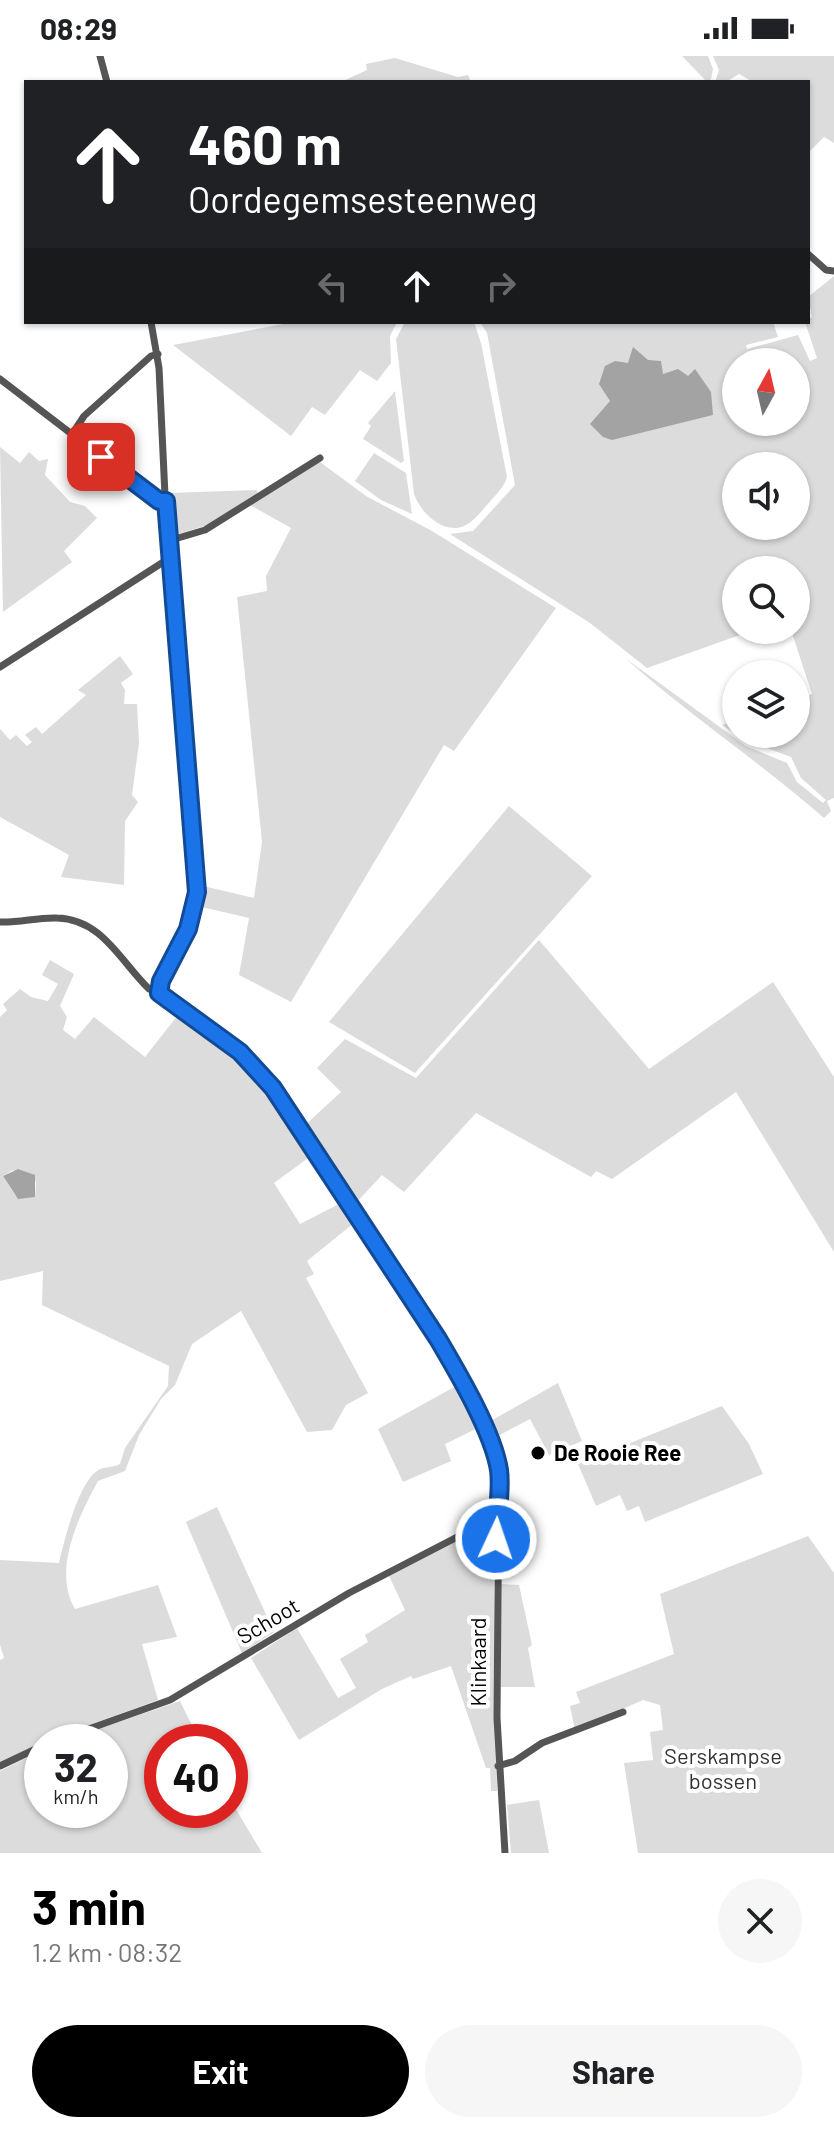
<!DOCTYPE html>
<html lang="en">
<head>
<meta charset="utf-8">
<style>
  :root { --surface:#fff; --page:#f6f6f6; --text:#202124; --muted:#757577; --accent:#000 }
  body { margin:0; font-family:Barlow,sans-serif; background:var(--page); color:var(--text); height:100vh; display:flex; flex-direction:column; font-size:30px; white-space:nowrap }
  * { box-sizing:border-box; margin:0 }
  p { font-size:26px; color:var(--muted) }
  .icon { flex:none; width:44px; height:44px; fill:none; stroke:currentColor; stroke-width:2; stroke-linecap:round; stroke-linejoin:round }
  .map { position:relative; height:1797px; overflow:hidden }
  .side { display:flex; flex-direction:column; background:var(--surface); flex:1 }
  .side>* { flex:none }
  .top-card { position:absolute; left:24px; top:24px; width:786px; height:244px; border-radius:0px; box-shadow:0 2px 6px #0004; background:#202124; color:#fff; overflow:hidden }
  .needle { width:52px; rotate:8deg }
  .tools { position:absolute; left:722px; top:292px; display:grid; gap:16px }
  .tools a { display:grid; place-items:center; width:88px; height:88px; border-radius:50%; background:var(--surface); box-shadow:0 2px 6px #0004; font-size:40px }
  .speed { position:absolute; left:24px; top:1668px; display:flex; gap:16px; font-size:40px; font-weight:700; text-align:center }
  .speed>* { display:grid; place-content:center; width:104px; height:104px; border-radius:50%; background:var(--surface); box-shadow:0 2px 6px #0004; line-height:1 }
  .speed small { font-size:20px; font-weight:400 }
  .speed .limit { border:12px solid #d22; background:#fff; color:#111 }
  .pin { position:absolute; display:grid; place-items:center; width:68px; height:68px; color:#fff; margin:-34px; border-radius:16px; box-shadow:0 4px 12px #0006 }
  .me { position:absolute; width:88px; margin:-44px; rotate:3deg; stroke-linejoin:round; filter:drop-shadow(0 0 6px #0008) }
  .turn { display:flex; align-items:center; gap:28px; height:168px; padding:0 32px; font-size:36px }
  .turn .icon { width:104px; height:104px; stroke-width:2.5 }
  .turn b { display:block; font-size:56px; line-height:68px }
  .lanes { display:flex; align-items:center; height:76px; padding:0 32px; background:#0003; justify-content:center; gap:40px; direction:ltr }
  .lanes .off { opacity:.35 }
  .round { display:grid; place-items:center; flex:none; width:84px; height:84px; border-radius:42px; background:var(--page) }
  .head { display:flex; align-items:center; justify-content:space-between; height:136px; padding:0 32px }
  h1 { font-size:48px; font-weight:700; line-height:60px; color:var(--accent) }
  .primary-button { display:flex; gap:16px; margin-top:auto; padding:16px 32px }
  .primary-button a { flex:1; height:92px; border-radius:48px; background:var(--accent); color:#fff; font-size:32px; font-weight:700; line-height:92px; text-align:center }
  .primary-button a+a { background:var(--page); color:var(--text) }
  .status { display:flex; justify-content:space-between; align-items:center; height:56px; padding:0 40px; background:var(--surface); direction:ltr }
  .status svg { height:22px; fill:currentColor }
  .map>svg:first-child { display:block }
</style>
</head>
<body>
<div class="status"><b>08:29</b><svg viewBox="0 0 49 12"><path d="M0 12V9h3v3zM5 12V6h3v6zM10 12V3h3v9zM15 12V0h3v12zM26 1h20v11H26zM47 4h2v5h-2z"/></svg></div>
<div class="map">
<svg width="834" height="1797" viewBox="0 0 834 1797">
  <rect width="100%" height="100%" fill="#fff"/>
  <path fill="#dcdcdc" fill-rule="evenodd" d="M682,0H708L713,13L711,23L707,26Z
    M713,0H834V87L824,81L808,97V26H753L739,18L726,26H715L719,14Z
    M395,2L458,21L468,19L471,26H341L367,14L366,8Z
    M834,220V742L827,745L831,755L824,762C760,706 689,659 625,602L746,690L787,707L797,726L823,747L826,744L801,722L791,701C766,691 744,685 722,669L736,664V678H796V644L812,638L791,574H796V514H736V574H754L647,612L590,567L450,478L473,475L515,429L487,277L480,266H773L778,281L746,289L747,293L798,279L810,305L817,302L805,266L812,261L808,241ZM736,306H796V366H736ZM736,410H796V470H736Z
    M294,266H397L390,280L391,307L377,325L360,314L325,359L312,351L291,380L173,289Z
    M405,266H474L481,287L507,421C504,432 495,439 488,448C481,455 474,466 464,470C443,479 420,456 414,438L396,283Z
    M395,335L404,405L401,407L363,383L371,370L368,367Z
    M0,391L20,407L29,396L39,405L48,403L45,419L70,446L85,450L97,462L64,495L72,506L3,556Z
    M374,397L406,417L412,458L381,444L355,425Z
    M320,406L366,440L432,475L556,552L454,695L444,689L291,946L239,919L249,862L202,851L203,830L254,842L262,786L237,541L267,535L266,520L291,472L250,449Z
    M257,434L258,440L214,467L172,480L169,437Z
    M120,600L133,618L121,627L125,634L124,648H137L139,687L132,739L138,746L125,765L124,829L61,821L69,799L0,761V673L10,684L16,679L27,690L32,686L25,679L36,671L42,678L86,639L78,634Z
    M509,750L592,820L415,1017L329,966Z
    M539,884L649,1013L773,926L834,1021V1196L736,1036L612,1123L596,1115L591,1121L476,1057L404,1136L382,1119L354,1149L303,1071L341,1036L317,1012L345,983L416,1022Z
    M50,904L74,918L60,950L67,961L63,974L75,983L94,961L145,1001L178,959L255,1017L311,1100L274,1127L300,1168L341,1147L354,1167L307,1205L314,1218L306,1222L368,1337L346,1349L332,1374L307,1376L241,1255L192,1288L175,1329L161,1343L139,1379L125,1415L98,1425C79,1460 52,1514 75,1553L158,1529L177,1581L142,1588L158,1644L42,1686L0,1707V1604L4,1602L0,1589V1504L59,1507C64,1485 78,1428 97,1415C103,1410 113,1412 120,1408L125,1392L168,1330L169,1310L42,1249L43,1215L0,1225V961L7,954L3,948L20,933L31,941L48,945L58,928L42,919ZM13,1114L36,1126L35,1141L15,1139L3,1120Z
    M558,1327L582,1385L549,1399L530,1363L494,1382L487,1367Z
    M458,1329L478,1372L445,1388L451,1405L403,1426L378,1373Z
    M722,1350L749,1388L763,1418L645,1466L639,1450L627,1455L620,1439L596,1450L578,1408Z
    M217,1451L274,1576L242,1597L186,1466Z
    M487,1470L493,1476L497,1735H491L490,1712H486L451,1610L413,1623L411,1620L382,1633L299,1684L251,1602L297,1572L338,1642L356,1632L340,1603L368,1586L365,1579L405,1554L389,1520Z
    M808,1480L834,1517V1797H638L624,1707L653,1704L650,1676L663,1674L660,1649L643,1644L575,1674L570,1650L580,1647L576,1636L674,1598L660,1538Z
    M500,1528L519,1529L532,1589L528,1592L535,1631H501Z
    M180,1645L200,1686H162V1754H230V1743L262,1797H0V1715L42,1694V1754H110V1686H61Z
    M539,1744L549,1797H511L507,1749Z"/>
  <path fill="#a3a3a3" d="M633,291L648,304L661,305L663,318L678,313L688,320L695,313L711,336L713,359L612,384L603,381L590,368L610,345L599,328L605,310L615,305L628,307Z
    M18,1113L35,1119V1141L18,1143L3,1120Z"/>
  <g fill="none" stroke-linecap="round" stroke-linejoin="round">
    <path stroke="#555" stroke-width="7" d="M100,0L107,26
      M808,198L826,214L834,215
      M151,266L159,312L168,503L197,825L188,873L161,925L159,937
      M0,323L159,445H166
      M73,377L84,360L151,300L158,298
      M168,485L205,474L320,402
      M0,611L168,503
      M0,866C19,867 38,861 57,862C102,863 120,905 149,933L159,937L240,996L273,1032L438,1283L461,1322L496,1403L499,1421L497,1662L505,1797
      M52,1686L170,1644L349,1537L496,1461
      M0,1710L42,1690
      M498,1710L515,1705L542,1687L623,1656"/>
  </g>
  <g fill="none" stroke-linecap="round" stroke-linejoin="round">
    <defs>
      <path id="route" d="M101,401L159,445H166L197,836L188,873L161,925L159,937L240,996L273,1032L438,1283C458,1317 493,1376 499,1414C502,1436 496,1461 496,1483"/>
    </defs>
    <use href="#route" stroke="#114b97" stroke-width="20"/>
    <use href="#route" stroke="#1a73e8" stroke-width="14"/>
  </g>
  <circle fill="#000" stroke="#fff" stroke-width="3" cx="538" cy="1397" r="8"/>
  <g text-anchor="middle" stroke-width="8" stroke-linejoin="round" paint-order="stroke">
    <g font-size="22" font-weight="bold" fill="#000" stroke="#fff" text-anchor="start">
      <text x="554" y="1405">De Rooie Ree</text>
    </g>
    <g font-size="22" fill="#000" stroke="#fff">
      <text transform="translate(268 1565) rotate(-31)" y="8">Schoot</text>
      <text transform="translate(478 1606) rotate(-90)" y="8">Klinkaard</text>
    </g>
    <g font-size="22" fill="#333" stroke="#fff">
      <text x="723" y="1708">Serskampse<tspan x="723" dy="25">bossen</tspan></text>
    </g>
  </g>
</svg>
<div class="tools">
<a><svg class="needle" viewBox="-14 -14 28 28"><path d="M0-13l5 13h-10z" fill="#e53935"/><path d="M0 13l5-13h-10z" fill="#757577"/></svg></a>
<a><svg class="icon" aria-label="sound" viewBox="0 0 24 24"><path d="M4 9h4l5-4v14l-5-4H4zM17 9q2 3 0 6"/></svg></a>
<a><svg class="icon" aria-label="search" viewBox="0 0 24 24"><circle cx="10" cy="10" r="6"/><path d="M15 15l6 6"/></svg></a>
<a><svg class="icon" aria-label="layers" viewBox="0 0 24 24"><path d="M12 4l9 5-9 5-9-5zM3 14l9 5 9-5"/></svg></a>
</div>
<div class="speed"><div>32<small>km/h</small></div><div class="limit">40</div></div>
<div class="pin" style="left:101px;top:401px;background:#d93025"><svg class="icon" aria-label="arrive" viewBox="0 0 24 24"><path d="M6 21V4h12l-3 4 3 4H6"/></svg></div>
<svg class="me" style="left:496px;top:1483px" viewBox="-20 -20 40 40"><circle r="17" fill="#1a73e8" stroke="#fff" stroke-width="3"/><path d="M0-11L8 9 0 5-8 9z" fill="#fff"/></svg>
<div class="top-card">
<div class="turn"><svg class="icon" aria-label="ahead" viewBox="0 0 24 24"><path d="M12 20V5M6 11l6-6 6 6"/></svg><div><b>460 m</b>Oordegemsesteenweg</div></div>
<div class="lanes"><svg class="icon off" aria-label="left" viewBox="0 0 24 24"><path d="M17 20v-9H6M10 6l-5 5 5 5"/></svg><svg class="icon" aria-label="ahead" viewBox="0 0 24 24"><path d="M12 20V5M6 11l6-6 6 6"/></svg><svg class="icon off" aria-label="right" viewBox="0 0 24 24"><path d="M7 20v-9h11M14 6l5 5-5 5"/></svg></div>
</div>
</div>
<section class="side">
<div class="head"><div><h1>3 min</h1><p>1.2 km · 08:32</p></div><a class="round"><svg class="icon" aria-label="close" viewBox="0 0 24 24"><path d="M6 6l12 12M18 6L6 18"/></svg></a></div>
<div class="primary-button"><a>Exit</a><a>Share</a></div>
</section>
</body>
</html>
